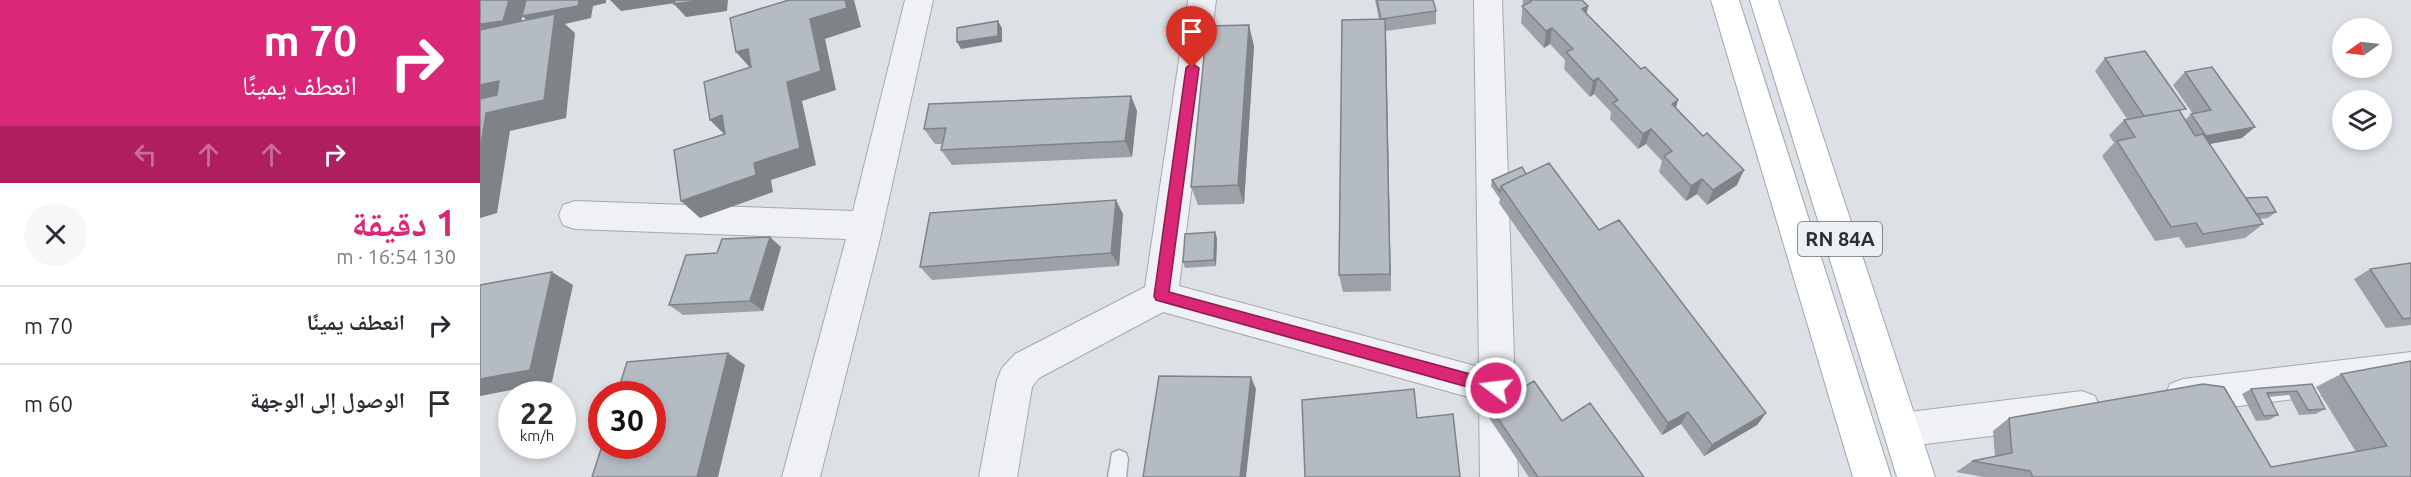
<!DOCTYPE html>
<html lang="ar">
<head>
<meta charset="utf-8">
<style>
  :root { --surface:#fff; --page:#f7f7f7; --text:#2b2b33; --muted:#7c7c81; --line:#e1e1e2; --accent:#db2777 }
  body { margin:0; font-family:Ubuntu,"Noto Naskh Arabic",sans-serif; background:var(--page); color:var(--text); direction:rtl; height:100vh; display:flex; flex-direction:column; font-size:22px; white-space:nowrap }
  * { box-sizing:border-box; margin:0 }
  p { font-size:20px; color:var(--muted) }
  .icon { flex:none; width:33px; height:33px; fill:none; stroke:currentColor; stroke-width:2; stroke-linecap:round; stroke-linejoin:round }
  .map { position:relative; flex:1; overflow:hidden; direction:ltr }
  .panel { display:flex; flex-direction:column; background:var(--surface); width:480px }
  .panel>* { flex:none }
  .banner { background:#db2777; color:#fff; overflow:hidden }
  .needle { width:39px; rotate:256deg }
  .tools { position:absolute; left:1852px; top:18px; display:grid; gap:12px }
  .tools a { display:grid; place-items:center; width:60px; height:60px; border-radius:50%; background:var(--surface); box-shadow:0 3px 9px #0003; font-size:30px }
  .speed { position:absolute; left:18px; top:381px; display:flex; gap:12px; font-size:30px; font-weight:700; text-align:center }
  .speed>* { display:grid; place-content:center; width:78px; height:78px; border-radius:50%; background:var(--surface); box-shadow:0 3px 9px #0003; line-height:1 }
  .speed small { font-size:15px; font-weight:400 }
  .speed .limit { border:9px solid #d22; background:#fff; color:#111 }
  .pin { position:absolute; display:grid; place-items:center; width:51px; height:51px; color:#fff; margin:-62px -26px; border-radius:50% 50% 50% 0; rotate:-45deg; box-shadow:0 0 6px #0007 }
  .pin .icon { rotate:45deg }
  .me { position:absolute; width:66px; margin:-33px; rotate:285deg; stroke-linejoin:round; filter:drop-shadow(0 0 4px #0008) }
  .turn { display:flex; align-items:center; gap:21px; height:126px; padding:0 24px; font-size:27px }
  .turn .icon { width:78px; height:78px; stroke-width:2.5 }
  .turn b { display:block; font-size:42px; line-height:51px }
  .lanes { display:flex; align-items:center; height:57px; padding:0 24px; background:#0003; justify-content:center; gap:30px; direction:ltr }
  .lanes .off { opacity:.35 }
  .round { display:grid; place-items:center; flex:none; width:63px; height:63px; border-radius:32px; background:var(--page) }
  .headline { display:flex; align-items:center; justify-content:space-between; height:102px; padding:0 24px }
  h1 { font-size:36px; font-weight:700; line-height:45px; color:var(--accent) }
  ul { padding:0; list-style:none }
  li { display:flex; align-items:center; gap:18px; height:78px; padding:0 24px; border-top:2px solid var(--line) }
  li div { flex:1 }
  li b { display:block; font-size:22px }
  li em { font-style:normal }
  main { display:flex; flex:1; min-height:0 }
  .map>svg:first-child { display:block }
</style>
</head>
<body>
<main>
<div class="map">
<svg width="1931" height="477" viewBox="0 0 1931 477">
  <rect width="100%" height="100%" fill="#dde1e5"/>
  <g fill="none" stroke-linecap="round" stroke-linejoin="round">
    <defs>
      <path id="lane" d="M639,450L646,453L648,459L646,477H628L632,453Z"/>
      <path id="street" d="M425,0H453L399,243L340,477H302L366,239L95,229L83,225L79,215L83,205L95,201L373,211Z
        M708,0H736L699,286L999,367L994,0H1022L1038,477H1000L999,400L683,312L559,378L552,387L537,477H499L517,380L522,368L535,354L665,287Z
        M1931,352V384L1703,413L1690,408L1685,396L1690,384L1703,379Z
        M1602,391L1615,396L1620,408L1615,420L1602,425L1421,447L1408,442L1403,430L1408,418L1421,413Z"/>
      <path id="primary" d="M1231,0H1259L1411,477H1373Z
        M1270,0H1298L1455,477H1417Z"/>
    </defs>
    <use href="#lane" stroke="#a3a9ae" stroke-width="3"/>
    <use href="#street" stroke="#a3a9ae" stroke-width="2"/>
    <use href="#primary" stroke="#9da7b0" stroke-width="2"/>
    <use href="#lane" fill="#eff1f4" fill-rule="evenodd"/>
    <use href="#street" fill="#eff1f4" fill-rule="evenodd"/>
    <use href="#primary" fill="#fff" fill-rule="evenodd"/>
  </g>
  <path fill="#9ba1a7" d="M895,0H953L956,11V24L906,31L911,291L863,292L859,275L899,19Z
    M1043,0H1102L1108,6L1106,14L1161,69L1198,100L1196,108L1257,185L1227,205L1217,194L1206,201L1179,172L1182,161L1166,144L1158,149L1130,119L1131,112L1114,94L1110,97L1084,69L1085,60L1070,44L1064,48L1041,23Z
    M774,46L764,204L718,205L711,187Z
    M1625,58L1701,114L1705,120L1711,114H1713L1693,85L1705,72L1762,138L1729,144L1766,198L1796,212L1788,218L1780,219L1783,224L1765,238L1706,248L1699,237L1675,241L1622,156L1634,143L1629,135L1644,120L1647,119L1615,71Z
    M651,96L657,111L652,157L472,165L461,150L463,144H455L444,129Z
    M1046,174L1119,230L1286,413L1277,425L1224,456L1201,424L1182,435L1019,203L1020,199L1011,186L1012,180Z
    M643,214L639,266L452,280L440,267Z
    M737,238L736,266L705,268L703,262Z
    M301,247L283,311L203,315L189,305L237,253Z
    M1931,263V325L1906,328L1874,279L1890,269Z
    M1861,374L1931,477H1504L1476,472L1492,461L1515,457L1513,431L1529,418L1791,467L1876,452L1836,387Z
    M1832,384L1845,409L1836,414L1819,415L1809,395L1789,397L1798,415L1789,420L1776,421L1762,394L1771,389Z
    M1010,407L1082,421L1164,477H1049L1009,418Z"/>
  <path fill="#7e8388" d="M29,0H47L38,33L0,39V24Z
    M99,0H126V3L113,6L111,18L85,24L95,33L86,118L30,131L17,213L0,218V151L6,113L57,29L42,16Z
    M130,0H208L209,1L141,11Z
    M223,0H248L247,11L206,17L194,4Z
    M365,0H374L381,27L345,39L356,90L322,101L336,165L291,180L293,192L220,218L201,201L274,163L307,82L330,19Z
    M1108,6L1105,22L1102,9Z
    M905,19L906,40L911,291L910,274Z
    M518,21L522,28V42L481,49L477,42Z
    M769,25L774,46L764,204L758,185Z
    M1072,28L1070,44L1064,48L1066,31Z
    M268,49L273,71L256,52Z
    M1118,78L1114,94L1110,97L1113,81Z
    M19,81L42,99L0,109V85Z
    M651,96L657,111L652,157L645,141Z
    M1198,100L1193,116L1192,104Z
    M242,115L248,138L230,120Z
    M1775,127L1762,138L1713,147L1726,136Z
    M1171,129L1166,144L1158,149L1163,134Z
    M1264,170L1257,185L1227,205L1233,190Z
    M1222,179L1217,194L1206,201L1211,186Z
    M636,200L643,214L639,266L631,253Z
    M735,232L737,238L736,266L734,260Z
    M290,237L301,247L283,311L270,301Z
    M72,272L93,285L72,382L0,396V379Z
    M248,353L265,365L238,477H217Z
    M771,377L776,389L766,477H760Z
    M1208,412L1201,424L1182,435L1188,423Z
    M1286,413L1277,425L1224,456L1232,445Z"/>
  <path fill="#b4bbc2" stroke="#7e8388" stroke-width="1.5" d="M0,0H29L23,21L0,24Z
    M46,0H99L98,6L42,16Z
    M195,0H223L194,4Z
    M309,0H365L367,8L330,19L341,71L307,82L320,148L274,163L276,175L201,201L194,150L245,134L242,115L230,120L224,82L271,67L268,49L256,52L250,18Z
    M897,0H953L956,11L901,19Z
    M1050,0H1102L1108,6L1102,9L1161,69L1165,67L1198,100L1192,104L1223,136L1227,133L1264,170L1233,190L1222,179L1211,186L1184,156L1192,151L1171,129L1163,134L1133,103L1138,100L1118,78L1113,81L1086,52L1093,49L1072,28L1066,31L1042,6L1051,2Z
    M75,14L64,100L6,113L0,151V99L17,95L19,81L0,85V30Z
    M905,19L910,274L859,275L862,20Z
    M518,21V36L477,42V28Z
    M769,25L758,185L711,187L727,26Z
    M1665,51L1706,109L1664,116L1625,58Z
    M1732,67L1775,127L1726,136L1711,114L1731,110L1705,72Z
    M651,96L645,141L461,150L466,128L444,129L449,104Z
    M1699,110L1715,136L1723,134L1783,224L1723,234L1716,223L1691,227L1637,141L1655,137L1644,120Z
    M1069,163L1119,230L1139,220L1286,413L1232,445L1208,412L1188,423L1021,186Z
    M1042,167L1046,174L1021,186L1020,192L1012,180Z
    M1787,197L1796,212L1776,214L1766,198Z
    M636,200L631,253L440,267L450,213Z
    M735,232L734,260L703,262L705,234Z
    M290,237L270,301L189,305L206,255L237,253L242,239Z
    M1931,263V318L1923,319L1890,269Z
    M72,272L50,370L0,379V285Z
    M248,353L217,477H112L122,446H172V394H137L147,362Z
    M1931,361V477H1553L1550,471L1492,461L1532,453L1529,418L1723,384L1744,387L1791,467L1907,446L1861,374Z
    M679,376L771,377L760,477H663Z
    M1054,381L1082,421L1110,403L1164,477H1058L1010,407Z
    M1832,384L1845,409L1828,410L1817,391L1787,393L1798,415L1784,416L1771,389Z
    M934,389L937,418L973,414L980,477H825L822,400Z"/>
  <path fill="#db2777" stroke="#8e194d" stroke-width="1.5" d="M712,63L719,68L689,292L1016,381L1021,383L1023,388L1021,393L1016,395L676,300L674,296L706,68Z"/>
  <g text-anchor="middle" stroke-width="4.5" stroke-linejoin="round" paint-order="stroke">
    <rect fill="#ecf0f3" stroke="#636a72" stroke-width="1.5" x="1318" y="222" width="84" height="34" rx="4.5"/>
    <g font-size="20" font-weight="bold" fill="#28313a">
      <text x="1360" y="246">RN 84A</text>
    </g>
  </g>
</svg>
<div class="tools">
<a><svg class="needle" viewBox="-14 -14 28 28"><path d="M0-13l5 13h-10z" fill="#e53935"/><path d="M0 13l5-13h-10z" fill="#7c7c81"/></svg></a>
<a><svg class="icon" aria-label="layers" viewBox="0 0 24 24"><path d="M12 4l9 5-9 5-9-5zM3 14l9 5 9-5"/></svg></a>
</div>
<div class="speed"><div>22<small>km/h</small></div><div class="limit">30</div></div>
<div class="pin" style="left:712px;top:68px;background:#d93025"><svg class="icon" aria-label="arrive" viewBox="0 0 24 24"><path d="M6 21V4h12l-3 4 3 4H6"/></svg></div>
<svg class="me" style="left:1016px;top:388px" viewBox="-20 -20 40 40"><circle r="17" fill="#db2777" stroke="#fff" stroke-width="3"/><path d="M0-11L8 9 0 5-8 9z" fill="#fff"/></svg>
</div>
<section class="panel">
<div class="banner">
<div class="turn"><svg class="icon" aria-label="right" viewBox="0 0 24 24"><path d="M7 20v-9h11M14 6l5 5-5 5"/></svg><div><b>70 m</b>انعطف يمينًا</div></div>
<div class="lanes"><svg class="icon off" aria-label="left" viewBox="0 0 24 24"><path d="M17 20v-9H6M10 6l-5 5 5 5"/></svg><svg class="icon off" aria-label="ahead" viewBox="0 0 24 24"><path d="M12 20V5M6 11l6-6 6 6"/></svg><svg class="icon off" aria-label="ahead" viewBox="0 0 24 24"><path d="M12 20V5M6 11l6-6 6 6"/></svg><svg class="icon" aria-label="right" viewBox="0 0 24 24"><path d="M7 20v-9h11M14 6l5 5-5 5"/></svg></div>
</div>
<div class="headline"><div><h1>1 دقيقة</h1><p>130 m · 16:54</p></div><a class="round"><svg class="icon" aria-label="close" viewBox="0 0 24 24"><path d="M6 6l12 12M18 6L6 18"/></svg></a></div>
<ul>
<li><svg class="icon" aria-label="right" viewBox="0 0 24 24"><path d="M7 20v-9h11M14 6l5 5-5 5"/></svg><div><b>انعطف يمينًا</b></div><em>70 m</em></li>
<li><svg class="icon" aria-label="arrive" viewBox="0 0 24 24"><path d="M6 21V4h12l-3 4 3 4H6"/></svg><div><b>الوصول إلى الوجهة</b></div><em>60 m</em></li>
</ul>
</section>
</main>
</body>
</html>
